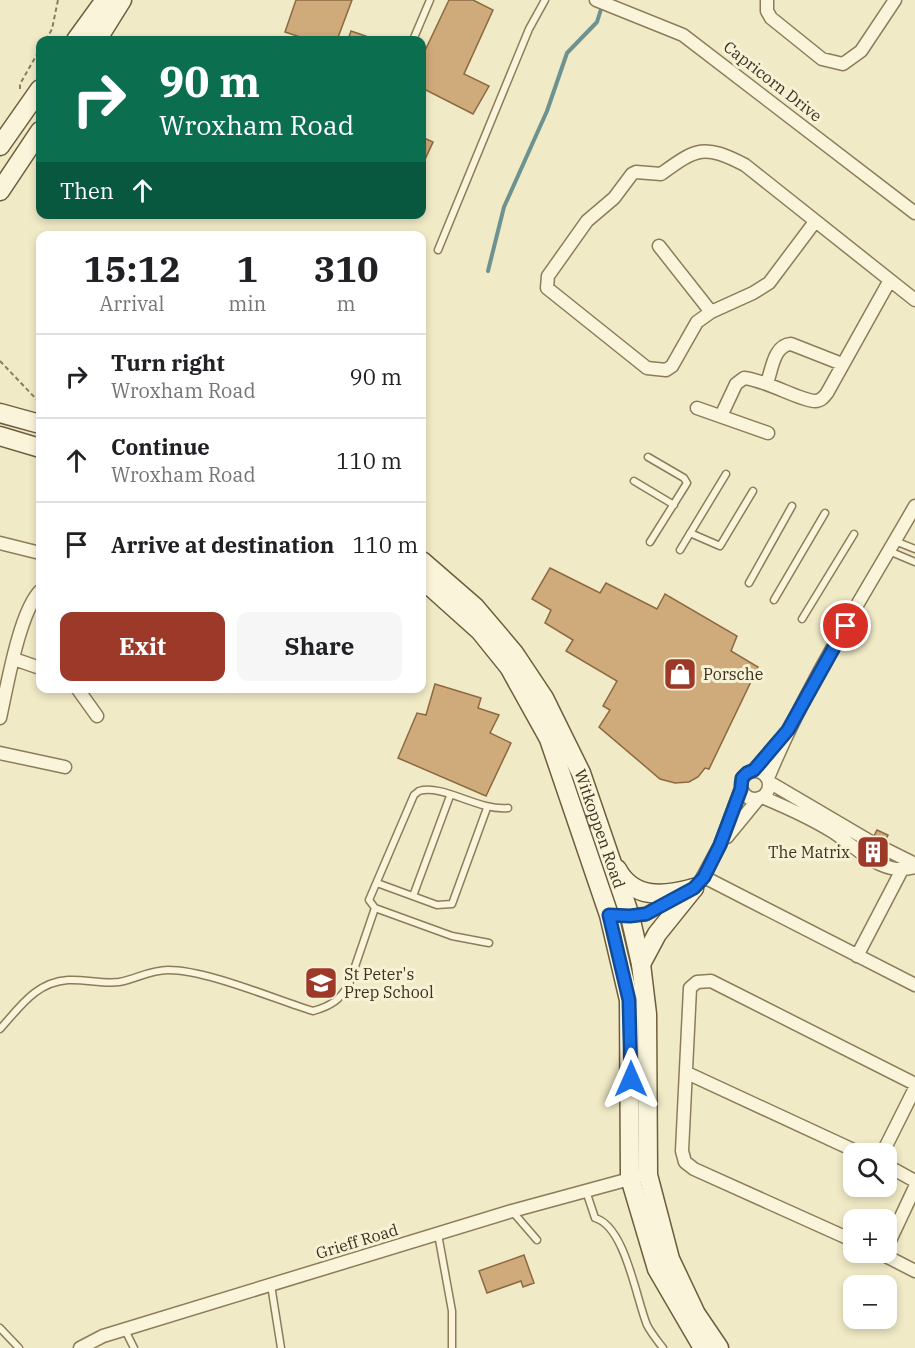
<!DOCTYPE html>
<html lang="en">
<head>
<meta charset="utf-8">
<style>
  :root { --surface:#fff; --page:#f6f6f6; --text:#202124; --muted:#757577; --line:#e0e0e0; --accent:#9d3929 }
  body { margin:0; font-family:"IBM Plex Serif",serif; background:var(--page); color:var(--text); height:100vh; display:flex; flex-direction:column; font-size:22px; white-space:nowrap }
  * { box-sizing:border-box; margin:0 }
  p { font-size:20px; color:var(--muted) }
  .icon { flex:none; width:33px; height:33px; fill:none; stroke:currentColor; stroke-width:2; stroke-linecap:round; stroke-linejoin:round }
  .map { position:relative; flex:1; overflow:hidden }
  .drawer { position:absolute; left:36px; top:231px; width:390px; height:462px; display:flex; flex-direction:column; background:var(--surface); border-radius:12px; box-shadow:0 3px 9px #0003 }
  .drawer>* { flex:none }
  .banner { position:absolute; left:36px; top:36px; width:390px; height:183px; border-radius:12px; box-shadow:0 3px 9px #0003; background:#0b6e4f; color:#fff; overflow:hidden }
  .buttons { position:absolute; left:843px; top:1143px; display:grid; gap:12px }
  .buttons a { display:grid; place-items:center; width:54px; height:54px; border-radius:12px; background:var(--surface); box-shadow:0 3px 9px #0003; font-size:30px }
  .pin { position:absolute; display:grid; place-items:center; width:51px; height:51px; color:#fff; margin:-26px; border:3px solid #fff; border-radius:50%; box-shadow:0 2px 6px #0007 }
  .me { position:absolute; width:66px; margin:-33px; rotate:0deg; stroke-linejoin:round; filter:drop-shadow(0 0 4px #0008) }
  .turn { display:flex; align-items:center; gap:21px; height:126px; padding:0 24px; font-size:27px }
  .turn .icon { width:78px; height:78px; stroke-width:2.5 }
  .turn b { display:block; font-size:42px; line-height:51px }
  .then { display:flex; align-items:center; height:57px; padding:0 24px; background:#0003; gap:12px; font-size:22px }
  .eta { display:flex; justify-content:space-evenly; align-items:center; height:102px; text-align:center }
  .eta b { font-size:36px; font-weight:800; line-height:42px }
  .button { display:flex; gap:12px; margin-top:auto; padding:12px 24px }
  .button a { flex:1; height:69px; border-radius:12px; background:var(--accent); color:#fff; font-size:24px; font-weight:800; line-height:69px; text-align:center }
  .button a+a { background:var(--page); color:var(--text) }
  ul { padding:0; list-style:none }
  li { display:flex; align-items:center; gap:18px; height:84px; padding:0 24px; border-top:2px solid var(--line) }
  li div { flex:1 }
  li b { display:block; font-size:22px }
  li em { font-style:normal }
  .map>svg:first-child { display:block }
</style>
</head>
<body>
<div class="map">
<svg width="915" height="1348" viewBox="0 0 915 1348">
  <rect width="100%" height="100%" fill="#f0eac6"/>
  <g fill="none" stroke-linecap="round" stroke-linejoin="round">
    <path stroke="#6d928f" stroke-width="4" d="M488,271L504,207L547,111L567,53L597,22L602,6"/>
  </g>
  <path fill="#cfaa7b" stroke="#8c6940" stroke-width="1.5" d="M296,0H352L337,40H309L285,32Z
    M449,0H473L493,10L464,74L489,86L473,114L422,88V57Z
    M351,31L377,40H348Z
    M422,137L433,142L422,166Z
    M550,568L600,593L606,583L657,609L665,594L737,636L731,651L758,667L709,769L705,768L698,777L689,782L675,783L660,779L599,727L610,710L603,706L617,681L566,651L573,640L545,623L551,610L532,599Z
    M435,684L481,698L478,708L499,715L490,733L511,743L486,796L398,758L417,713L426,715Z
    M877,830L888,835L872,866L861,861Z
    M524,1255L534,1283L523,1287L521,1281L487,1293L479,1271Z"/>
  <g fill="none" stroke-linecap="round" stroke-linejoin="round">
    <defs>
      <path id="service" d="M413,40L430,0
        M438,250L529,29L545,0
        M648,457L684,478L687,483L650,542
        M634,481L674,505
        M690,533L720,546L753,491
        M895,541L915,549
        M680,550L726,474
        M889,551L915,562
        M749,583L792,506
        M774,600L825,513
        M802,619L854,534
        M377,883L437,905L452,904L487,808
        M413,896L450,796
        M489,943L452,936L375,908L369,900L414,795L419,791C444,784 478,811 508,808
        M0,1029C20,1007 36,982 68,980C85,979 102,984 119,982C136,979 150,970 168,970C207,970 274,999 313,1011C331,1006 340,1000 349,984L375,908
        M586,1191L595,1218C625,1226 636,1298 647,1325C651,1333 657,1340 663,1348
        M512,1211L537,1240
        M438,1234L452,1311V1348
        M271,1285L281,1348
        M0,1328L19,1348
        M125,1330L134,1348"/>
      <path id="minor" d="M596,0L683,35L915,213
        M767,0V11L771,18L822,59L843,64L861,51L895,0
        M814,223L769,283L753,293L711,312L697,322L672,366L666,370L647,368L547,288L548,276L587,221L614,198L632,174L636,172L661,174C696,149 703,143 745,165L915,300
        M659,246L711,312
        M767,383C772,369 774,345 791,344L842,364
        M697,408L768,433
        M721,416L736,384L744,378C766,380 801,401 815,401C821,401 824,397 827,393L890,280
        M0,543L40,553
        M14,659L40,668
        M77,688L97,716
        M0,718C7,687 19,613 40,591
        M0,753L65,767
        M754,770L779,741
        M741 785a14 14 0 1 1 28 0a14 14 0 1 1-28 0Z
        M768,778C807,683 864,595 915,506
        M769,782L871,842L915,864
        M762,797C786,807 811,818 833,832C859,849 882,877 915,867
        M727,837L759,798
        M704,877L915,985
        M700,882L720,845L741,789
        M622,916L646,914L681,895
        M857,956L905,864
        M687,1073L862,1154
        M882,1154L915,1088
        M886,1165L915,1181
        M854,1241L694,1169L685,1162L682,1151L690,988L697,982L711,981L915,1084
        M886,1249L915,1187
        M878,1252L915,1271
        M80,1348L103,1336L512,1211L637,1177"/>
      <g id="secondary">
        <path d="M76,40L105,0"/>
        <path d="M97,40L122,0"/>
        <path d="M0,146L40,89"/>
        <path d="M0,191L40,131"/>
        <path d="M0,413L40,424"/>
        <path d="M0,436L40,448"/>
        <path id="s1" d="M422,561L475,607L514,653L544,698L581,773L630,916L641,964L647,1014L648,1175L670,1259L696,1314L719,1348"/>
        <path d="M422,579L480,631L509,667L549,739L609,915L629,1000L630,1178L657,1269L703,1348"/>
        <path d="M617,869C633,900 665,896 694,888"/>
        <path d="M641,964L657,934L694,888"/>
      </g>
    </defs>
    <use href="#service" stroke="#8c7c5b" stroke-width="9"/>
    <use href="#minor" stroke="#8c7c5b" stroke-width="15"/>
    <use href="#secondary" stroke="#6e5d3e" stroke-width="21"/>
    <path stroke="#8c7c5b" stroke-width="2" stroke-dasharray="4.5 3" stroke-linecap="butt" d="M46,40L52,29L58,0
      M20,89V84L40,49
      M0,361L40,403"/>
    <use href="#service" stroke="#faf5da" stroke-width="6"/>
    <use href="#minor" stroke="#faf5da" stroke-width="12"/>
    <use href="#secondary" stroke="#faf5da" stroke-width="18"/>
  </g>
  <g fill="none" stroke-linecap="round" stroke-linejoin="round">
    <defs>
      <path id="route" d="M631,1079L629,1000L609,915L630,916L646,914L694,888L704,877L720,845L741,789L742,778L747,773L754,770L788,730L846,626"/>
    </defs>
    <use href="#route" stroke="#114b97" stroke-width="15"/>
    <use href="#route" stroke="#1a73e8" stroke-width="10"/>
  </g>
  <defs>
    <symbol id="shop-square" viewBox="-11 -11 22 22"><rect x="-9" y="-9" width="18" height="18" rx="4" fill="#9d3929" stroke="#f7f2d6"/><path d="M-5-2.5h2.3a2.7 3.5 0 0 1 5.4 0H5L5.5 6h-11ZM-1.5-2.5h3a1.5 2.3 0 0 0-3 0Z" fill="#fff"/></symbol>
    <symbol id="building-square" viewBox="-11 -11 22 22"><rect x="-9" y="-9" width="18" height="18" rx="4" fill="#9d3929" stroke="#f7f2d6"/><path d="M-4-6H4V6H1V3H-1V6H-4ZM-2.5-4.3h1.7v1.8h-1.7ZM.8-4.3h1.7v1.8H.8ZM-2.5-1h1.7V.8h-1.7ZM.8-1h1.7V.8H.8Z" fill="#fff"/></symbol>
    <symbol id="school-square" viewBox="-11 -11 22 22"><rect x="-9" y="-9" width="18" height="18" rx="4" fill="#9d3929" stroke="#f7f2d6"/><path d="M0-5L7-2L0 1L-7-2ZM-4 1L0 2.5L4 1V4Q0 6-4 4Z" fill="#fff"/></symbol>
  </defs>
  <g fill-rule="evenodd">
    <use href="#shop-square" x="661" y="655" width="38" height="38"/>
    <use href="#building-square" x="854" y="833" width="38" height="38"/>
    <use href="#school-square" x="302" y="964" width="38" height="38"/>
  </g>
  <g text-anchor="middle" stroke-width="6" stroke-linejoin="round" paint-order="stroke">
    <g font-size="16" fill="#3c311f" stroke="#f7f2d6">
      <text transform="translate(773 81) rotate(38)" y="6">Capricorn Drive</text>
      <text dy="6" stroke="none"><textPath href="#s1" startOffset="327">Witkoppen Road</textPath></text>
      <text transform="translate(357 1241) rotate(-17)" y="6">Grieff Road</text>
    </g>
    <g font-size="16" fill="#3c311f" stroke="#f7f2d6" text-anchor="start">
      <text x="703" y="680">Porsche</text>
      <text x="850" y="858" text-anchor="end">The Matrix</text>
      <text x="344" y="980">St Peter's<tspan x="344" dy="18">Prep School</tspan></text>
    </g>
  </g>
</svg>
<div class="buttons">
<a><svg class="icon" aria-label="search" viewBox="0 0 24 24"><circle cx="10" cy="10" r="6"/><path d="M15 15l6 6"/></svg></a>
<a>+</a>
<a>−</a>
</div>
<div class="pin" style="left:846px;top:626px;background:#d93025"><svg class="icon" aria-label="arrive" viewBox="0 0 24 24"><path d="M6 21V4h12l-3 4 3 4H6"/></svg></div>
<svg class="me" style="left:631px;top:1079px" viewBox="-20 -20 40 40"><path d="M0-17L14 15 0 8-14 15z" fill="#1a73e8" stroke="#fff" stroke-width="4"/></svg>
<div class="banner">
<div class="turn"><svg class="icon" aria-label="right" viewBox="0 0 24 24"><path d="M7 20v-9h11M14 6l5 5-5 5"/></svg><div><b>90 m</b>Wroxham Road</div></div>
<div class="then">Then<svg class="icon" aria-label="ahead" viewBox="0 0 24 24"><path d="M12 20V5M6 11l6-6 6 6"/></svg></div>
</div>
<section class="drawer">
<div class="eta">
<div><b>15:12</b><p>Arrival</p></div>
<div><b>1</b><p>min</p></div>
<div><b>310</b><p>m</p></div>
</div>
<ul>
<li><svg class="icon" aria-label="right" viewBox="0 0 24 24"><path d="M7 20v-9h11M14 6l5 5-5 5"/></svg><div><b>Turn right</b><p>Wroxham Road</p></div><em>90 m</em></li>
<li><svg class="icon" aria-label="ahead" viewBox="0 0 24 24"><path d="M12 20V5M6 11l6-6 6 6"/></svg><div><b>Continue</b><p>Wroxham Road</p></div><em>110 m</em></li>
<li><svg class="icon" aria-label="arrive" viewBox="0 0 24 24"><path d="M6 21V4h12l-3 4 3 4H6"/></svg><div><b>Arrive at destination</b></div><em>110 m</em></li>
</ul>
<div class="button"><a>Exit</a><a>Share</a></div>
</section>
</div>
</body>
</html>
